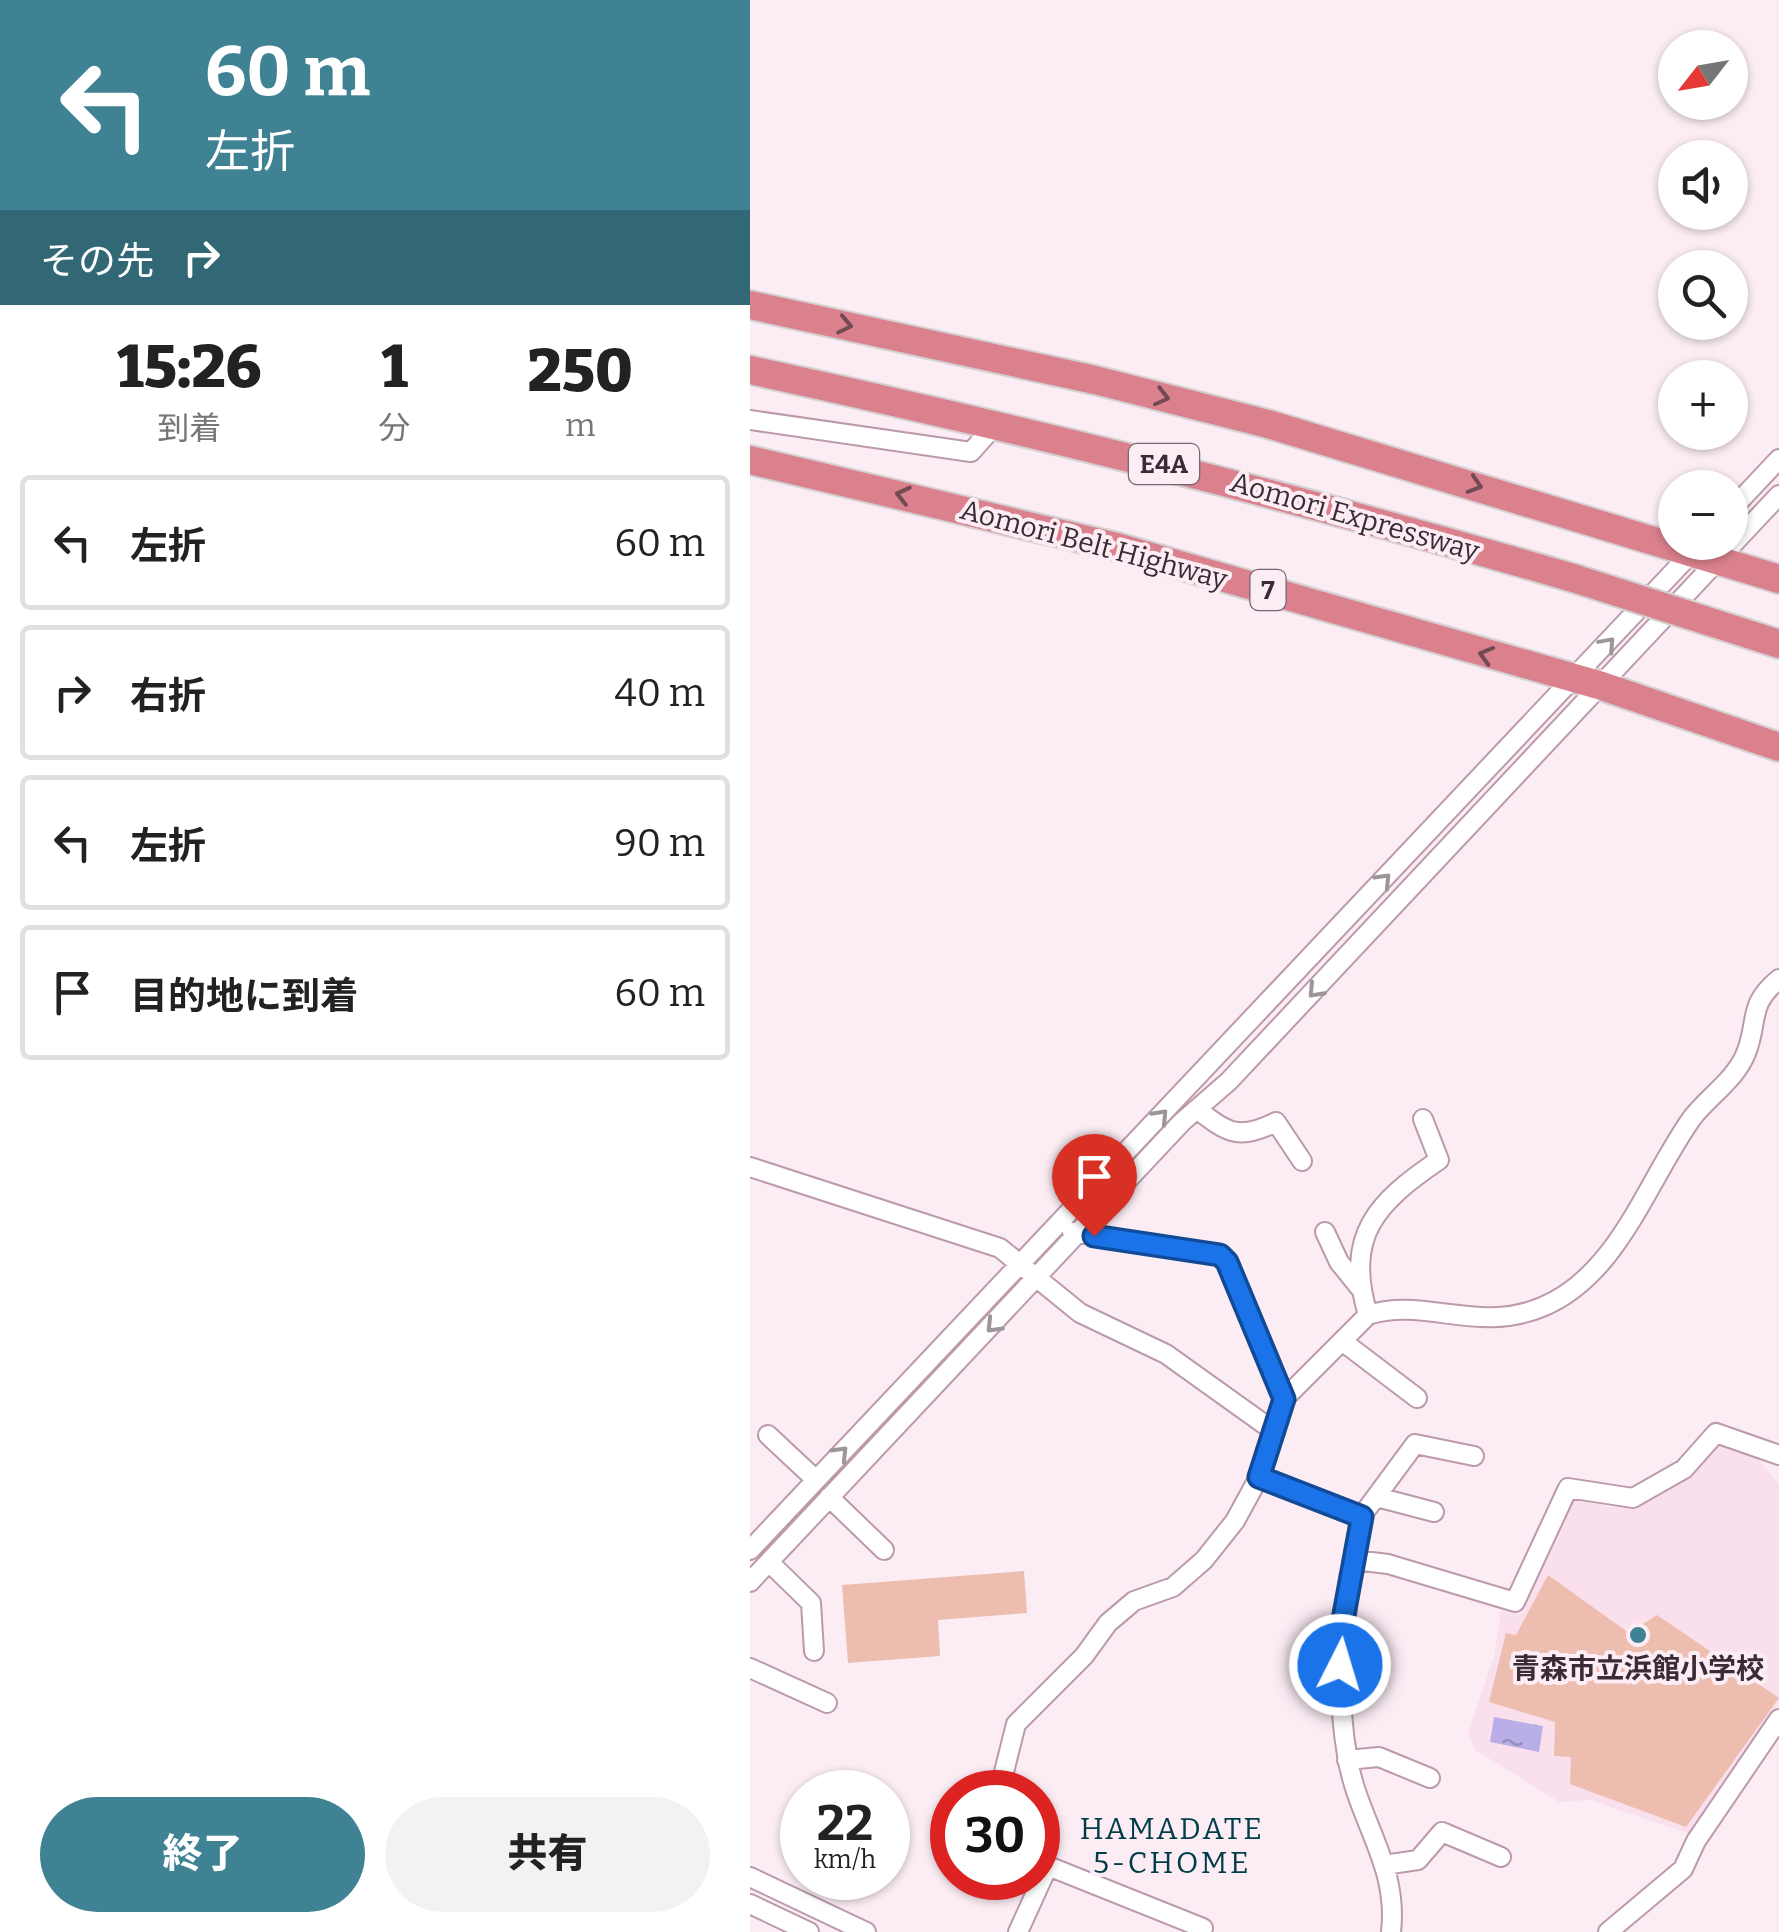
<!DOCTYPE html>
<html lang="ja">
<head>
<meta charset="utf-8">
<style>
  :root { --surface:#fff; --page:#f2f2f2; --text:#222; --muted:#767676; --line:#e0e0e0; --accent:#3f8293 }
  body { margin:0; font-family:Bitter,"Noto Sans JP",serif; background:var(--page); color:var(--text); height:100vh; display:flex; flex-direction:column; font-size:38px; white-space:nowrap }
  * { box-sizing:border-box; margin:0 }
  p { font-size:32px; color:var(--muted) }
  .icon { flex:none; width:55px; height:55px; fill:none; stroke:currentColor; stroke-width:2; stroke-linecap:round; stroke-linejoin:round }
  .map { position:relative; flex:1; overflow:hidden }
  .side { display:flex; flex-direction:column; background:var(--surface); width:750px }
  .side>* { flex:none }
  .guide { background:#3f8293; color:#fff; overflow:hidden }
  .needle { width:65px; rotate:239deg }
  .fabs { position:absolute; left:908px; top:30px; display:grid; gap:20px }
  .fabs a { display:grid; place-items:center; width:90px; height:90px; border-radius:50%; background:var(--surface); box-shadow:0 2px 8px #0004; font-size:50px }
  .speed { position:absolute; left:30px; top:1770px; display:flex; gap:20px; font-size:50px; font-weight:700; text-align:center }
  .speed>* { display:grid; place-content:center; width:130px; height:130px; border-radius:50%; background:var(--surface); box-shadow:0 2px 8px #0004; line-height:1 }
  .speed small { font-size:25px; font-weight:400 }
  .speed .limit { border:15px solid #d22; background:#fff; color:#111 }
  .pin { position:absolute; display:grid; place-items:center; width:85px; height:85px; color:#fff; margin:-102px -42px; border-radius:50% 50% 50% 0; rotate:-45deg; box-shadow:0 0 10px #0007 }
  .pin .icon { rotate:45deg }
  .me { position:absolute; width:110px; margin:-55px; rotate:5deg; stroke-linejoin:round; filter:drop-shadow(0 0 8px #0008) }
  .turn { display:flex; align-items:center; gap:35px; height:210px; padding:0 40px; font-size:45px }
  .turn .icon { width:130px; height:130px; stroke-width:2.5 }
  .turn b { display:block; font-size:70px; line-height:85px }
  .then { display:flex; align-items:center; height:95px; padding:0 40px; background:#0003; gap:20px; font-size:38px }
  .eta { display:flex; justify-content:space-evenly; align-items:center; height:170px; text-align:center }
  .eta b { font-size:60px; font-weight:800; line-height:70px }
  .primary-button { display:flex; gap:20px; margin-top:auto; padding:20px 40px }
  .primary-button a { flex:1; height:115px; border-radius:60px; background:var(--accent); color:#fff; font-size:40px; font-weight:800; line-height:115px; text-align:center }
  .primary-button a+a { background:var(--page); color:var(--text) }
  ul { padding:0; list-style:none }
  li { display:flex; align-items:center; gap:30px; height:135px; margin:0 20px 15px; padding:0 20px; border:5px solid var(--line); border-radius:10px }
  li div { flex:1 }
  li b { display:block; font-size:38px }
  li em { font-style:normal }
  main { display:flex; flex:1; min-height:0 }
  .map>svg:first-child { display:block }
</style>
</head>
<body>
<main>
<section class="side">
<div class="guide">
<div class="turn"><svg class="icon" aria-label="left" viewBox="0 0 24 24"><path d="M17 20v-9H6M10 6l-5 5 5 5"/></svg><div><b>60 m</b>左折</div></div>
<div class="then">その先<svg class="icon" aria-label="right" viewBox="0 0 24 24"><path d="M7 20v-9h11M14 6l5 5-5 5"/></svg></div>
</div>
<div class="eta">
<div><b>15:26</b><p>到着</p></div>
<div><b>1</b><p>分</p></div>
<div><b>250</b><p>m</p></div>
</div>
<ul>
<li><svg class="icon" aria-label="left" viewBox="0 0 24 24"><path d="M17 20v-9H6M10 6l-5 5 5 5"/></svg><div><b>左折</b></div><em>60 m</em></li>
<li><svg class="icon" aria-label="right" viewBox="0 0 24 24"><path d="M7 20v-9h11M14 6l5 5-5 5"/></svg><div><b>右折</b></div><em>40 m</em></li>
<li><svg class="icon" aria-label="left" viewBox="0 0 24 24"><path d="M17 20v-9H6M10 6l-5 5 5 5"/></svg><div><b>左折</b></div><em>90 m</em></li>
<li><svg class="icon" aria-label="arrive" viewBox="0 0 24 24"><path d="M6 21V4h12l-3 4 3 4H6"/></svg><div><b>目的地に到着</b></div><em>60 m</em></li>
</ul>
<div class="primary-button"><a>終了</a><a>共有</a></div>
</section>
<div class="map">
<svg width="1029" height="1932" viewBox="0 0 1029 1932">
  <defs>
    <pattern id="water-ripples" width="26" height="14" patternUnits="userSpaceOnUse" patternTransform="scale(2.5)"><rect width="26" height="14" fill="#b9aee7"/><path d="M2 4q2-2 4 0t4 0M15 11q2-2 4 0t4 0" fill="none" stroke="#978ebc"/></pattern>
  </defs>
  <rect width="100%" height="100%" fill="#fcedf5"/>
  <path fill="#fadfed" d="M967,1440L1008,1459L1029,1484V1705L940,1834L840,1800L809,1802L724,1749L718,1733L744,1656L751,1611L770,1614L821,1498L862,1507L895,1502L929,1482Z"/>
  <path fill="#edbeb0" d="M274,1571L277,1613L188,1620L190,1656L98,1663L92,1585Z
    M798,1575L879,1633L907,1615L1029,1698L936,1827L820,1784L821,1757L804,1756L805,1722L739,1702L756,1633L766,1635Z"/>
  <path fill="url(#water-ripples)" d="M744,1717L793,1726L789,1752L740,1742Z"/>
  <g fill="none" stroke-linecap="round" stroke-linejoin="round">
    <defs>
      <path id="minor" d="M0,420L221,452L247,423
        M980,511L1029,459
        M447,1109C478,1134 490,1140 526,1122L552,1161
        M0,1167L250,1248L330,1313L416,1354L525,1432
        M322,1232L470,1255L477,1262L534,1399
        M575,1232L589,1262L610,1288
        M618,1315C594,1235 627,1202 689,1160L673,1119
        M592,1341L667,1398
        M18,1435L65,1479
        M79,1497L134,1550
        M627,1497L684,1512
        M611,1517L665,1444L724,1456
        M0,1550L947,547
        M605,1560L638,1564L765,1602L818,1488L883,1498L934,1469L966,1433L1029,1455
        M19,1562L61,1603L64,1651
        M0,1582L432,1122L479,1081L1029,495
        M0,1668L77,1703
        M597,1760L629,1757L680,1778
        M249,1792L266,1724L334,1656L358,1623L384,1601L423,1587L454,1560L485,1521L509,1477
        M288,1862L453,1928L451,1932
        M634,1865L668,1860L692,1832L751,1857
        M0,1877L116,1932
        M0,1904L59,1932
        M268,1932L298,1866
        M641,1932C649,1864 607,1820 597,1755C582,1666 598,1604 611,1517L509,1477L534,1399L618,1315C674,1297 728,1334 792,1307C868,1276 897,1181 942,1118C958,1097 986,1079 996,1053C1009,1021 997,1005 1029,979
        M858,1932L933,1869L946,1841L1029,1719"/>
      <path id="highway" d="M0,305L345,380L518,424L1029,579
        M0,370C277,430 551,498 823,578
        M0,460L363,546L852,686L1029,747
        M998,634L1029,644"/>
    </defs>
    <use href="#minor" stroke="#bc9aac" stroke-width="22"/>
    <use href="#highway" stroke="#d4d1d2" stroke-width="32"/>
    <use href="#minor" stroke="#fff" stroke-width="18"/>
    <use href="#highway" stroke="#db818e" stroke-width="28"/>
    <defs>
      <path id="highway-bridge" d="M823,578L998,634"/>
    </defs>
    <use href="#highway-bridge" stroke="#d4d1d2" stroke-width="32" stroke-linecap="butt"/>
    <use href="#highway-bridge" stroke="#db818e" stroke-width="28"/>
  </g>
  <defs><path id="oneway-chevron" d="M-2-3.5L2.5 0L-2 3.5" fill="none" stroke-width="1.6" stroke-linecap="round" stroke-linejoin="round" transform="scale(2.5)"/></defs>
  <g stroke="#724a54">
    <use href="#oneway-chevron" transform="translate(95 325) rotate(12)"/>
    <use href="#oneway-chevron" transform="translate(412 397) rotate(14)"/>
    <use href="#oneway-chevron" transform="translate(725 485) rotate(17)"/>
    <use href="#oneway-chevron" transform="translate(153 495) rotate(-167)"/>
    <use href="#oneway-chevron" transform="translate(736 655) rotate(-164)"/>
  </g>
  <g stroke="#9c969a">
    <use href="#oneway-chevron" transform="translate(858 644) rotate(-48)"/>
    <use href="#oneway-chevron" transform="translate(634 880) rotate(-46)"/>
    <use href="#oneway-chevron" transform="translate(565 991) rotate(133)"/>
    <use href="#oneway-chevron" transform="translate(411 1116) rotate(-47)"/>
    <use href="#oneway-chevron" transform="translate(243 1326) rotate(134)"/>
    <use href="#oneway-chevron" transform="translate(91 1453) rotate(-46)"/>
  </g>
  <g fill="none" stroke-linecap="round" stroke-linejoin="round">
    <defs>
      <path id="route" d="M344,1236L470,1255L477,1262L534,1399L509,1477L612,1517L590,1636V1665"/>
    </defs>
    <use href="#route" stroke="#114b97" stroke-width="25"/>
    <use href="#route" stroke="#1a73e8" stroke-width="18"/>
  </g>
  <circle fill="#3f8293" stroke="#fcedf5" stroke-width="4" cx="888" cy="1635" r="10"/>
  <g text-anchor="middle" stroke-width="8" stroke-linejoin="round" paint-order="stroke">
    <g fill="#fcedf5" stroke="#74666e" stroke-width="2.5">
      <rect x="379" y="444" width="70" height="40" rx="8"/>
      <rect x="500.5" y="570" width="35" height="40" rx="8"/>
    </g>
    <g font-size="25" font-weight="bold" fill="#3a2c34">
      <text x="414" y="473">E4A</text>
      <text x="518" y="599">7</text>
    </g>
    <g font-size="28" fill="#3a2c34" stroke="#fcedf5">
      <text transform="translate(605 516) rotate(16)" y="10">Aomori Expressway</text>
      <text transform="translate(344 544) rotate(15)" y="10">Aomori Belt Highway</text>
    </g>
    <g font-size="28" font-weight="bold" fill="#3a2c34" stroke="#fcedf5">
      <text x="888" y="1678">青森市立浜館小学校</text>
    </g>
    <g font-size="30" letter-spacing="2.5" fill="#003d49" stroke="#fcedf5">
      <text x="422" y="1839">HAMADATE<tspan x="422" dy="34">5-CHOME</tspan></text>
    </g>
  </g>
</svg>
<div class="fabs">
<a><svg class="needle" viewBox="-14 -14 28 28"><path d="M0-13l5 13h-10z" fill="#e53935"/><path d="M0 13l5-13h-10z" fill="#767676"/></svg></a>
<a><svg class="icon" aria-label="sound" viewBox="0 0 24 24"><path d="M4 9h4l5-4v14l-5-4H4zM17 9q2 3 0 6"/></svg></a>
<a><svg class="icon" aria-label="search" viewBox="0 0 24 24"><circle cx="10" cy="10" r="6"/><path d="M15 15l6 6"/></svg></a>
<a>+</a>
<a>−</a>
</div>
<div class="speed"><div>22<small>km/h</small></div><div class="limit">30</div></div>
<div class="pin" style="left:344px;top:1236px;background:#d93025"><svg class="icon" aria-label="arrive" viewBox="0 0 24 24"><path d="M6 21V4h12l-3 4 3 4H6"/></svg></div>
<svg class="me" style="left:590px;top:1665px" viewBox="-20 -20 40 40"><circle r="17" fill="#1a73e8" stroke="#fff" stroke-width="3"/><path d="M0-11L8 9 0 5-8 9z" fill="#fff"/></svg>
</div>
</main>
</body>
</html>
